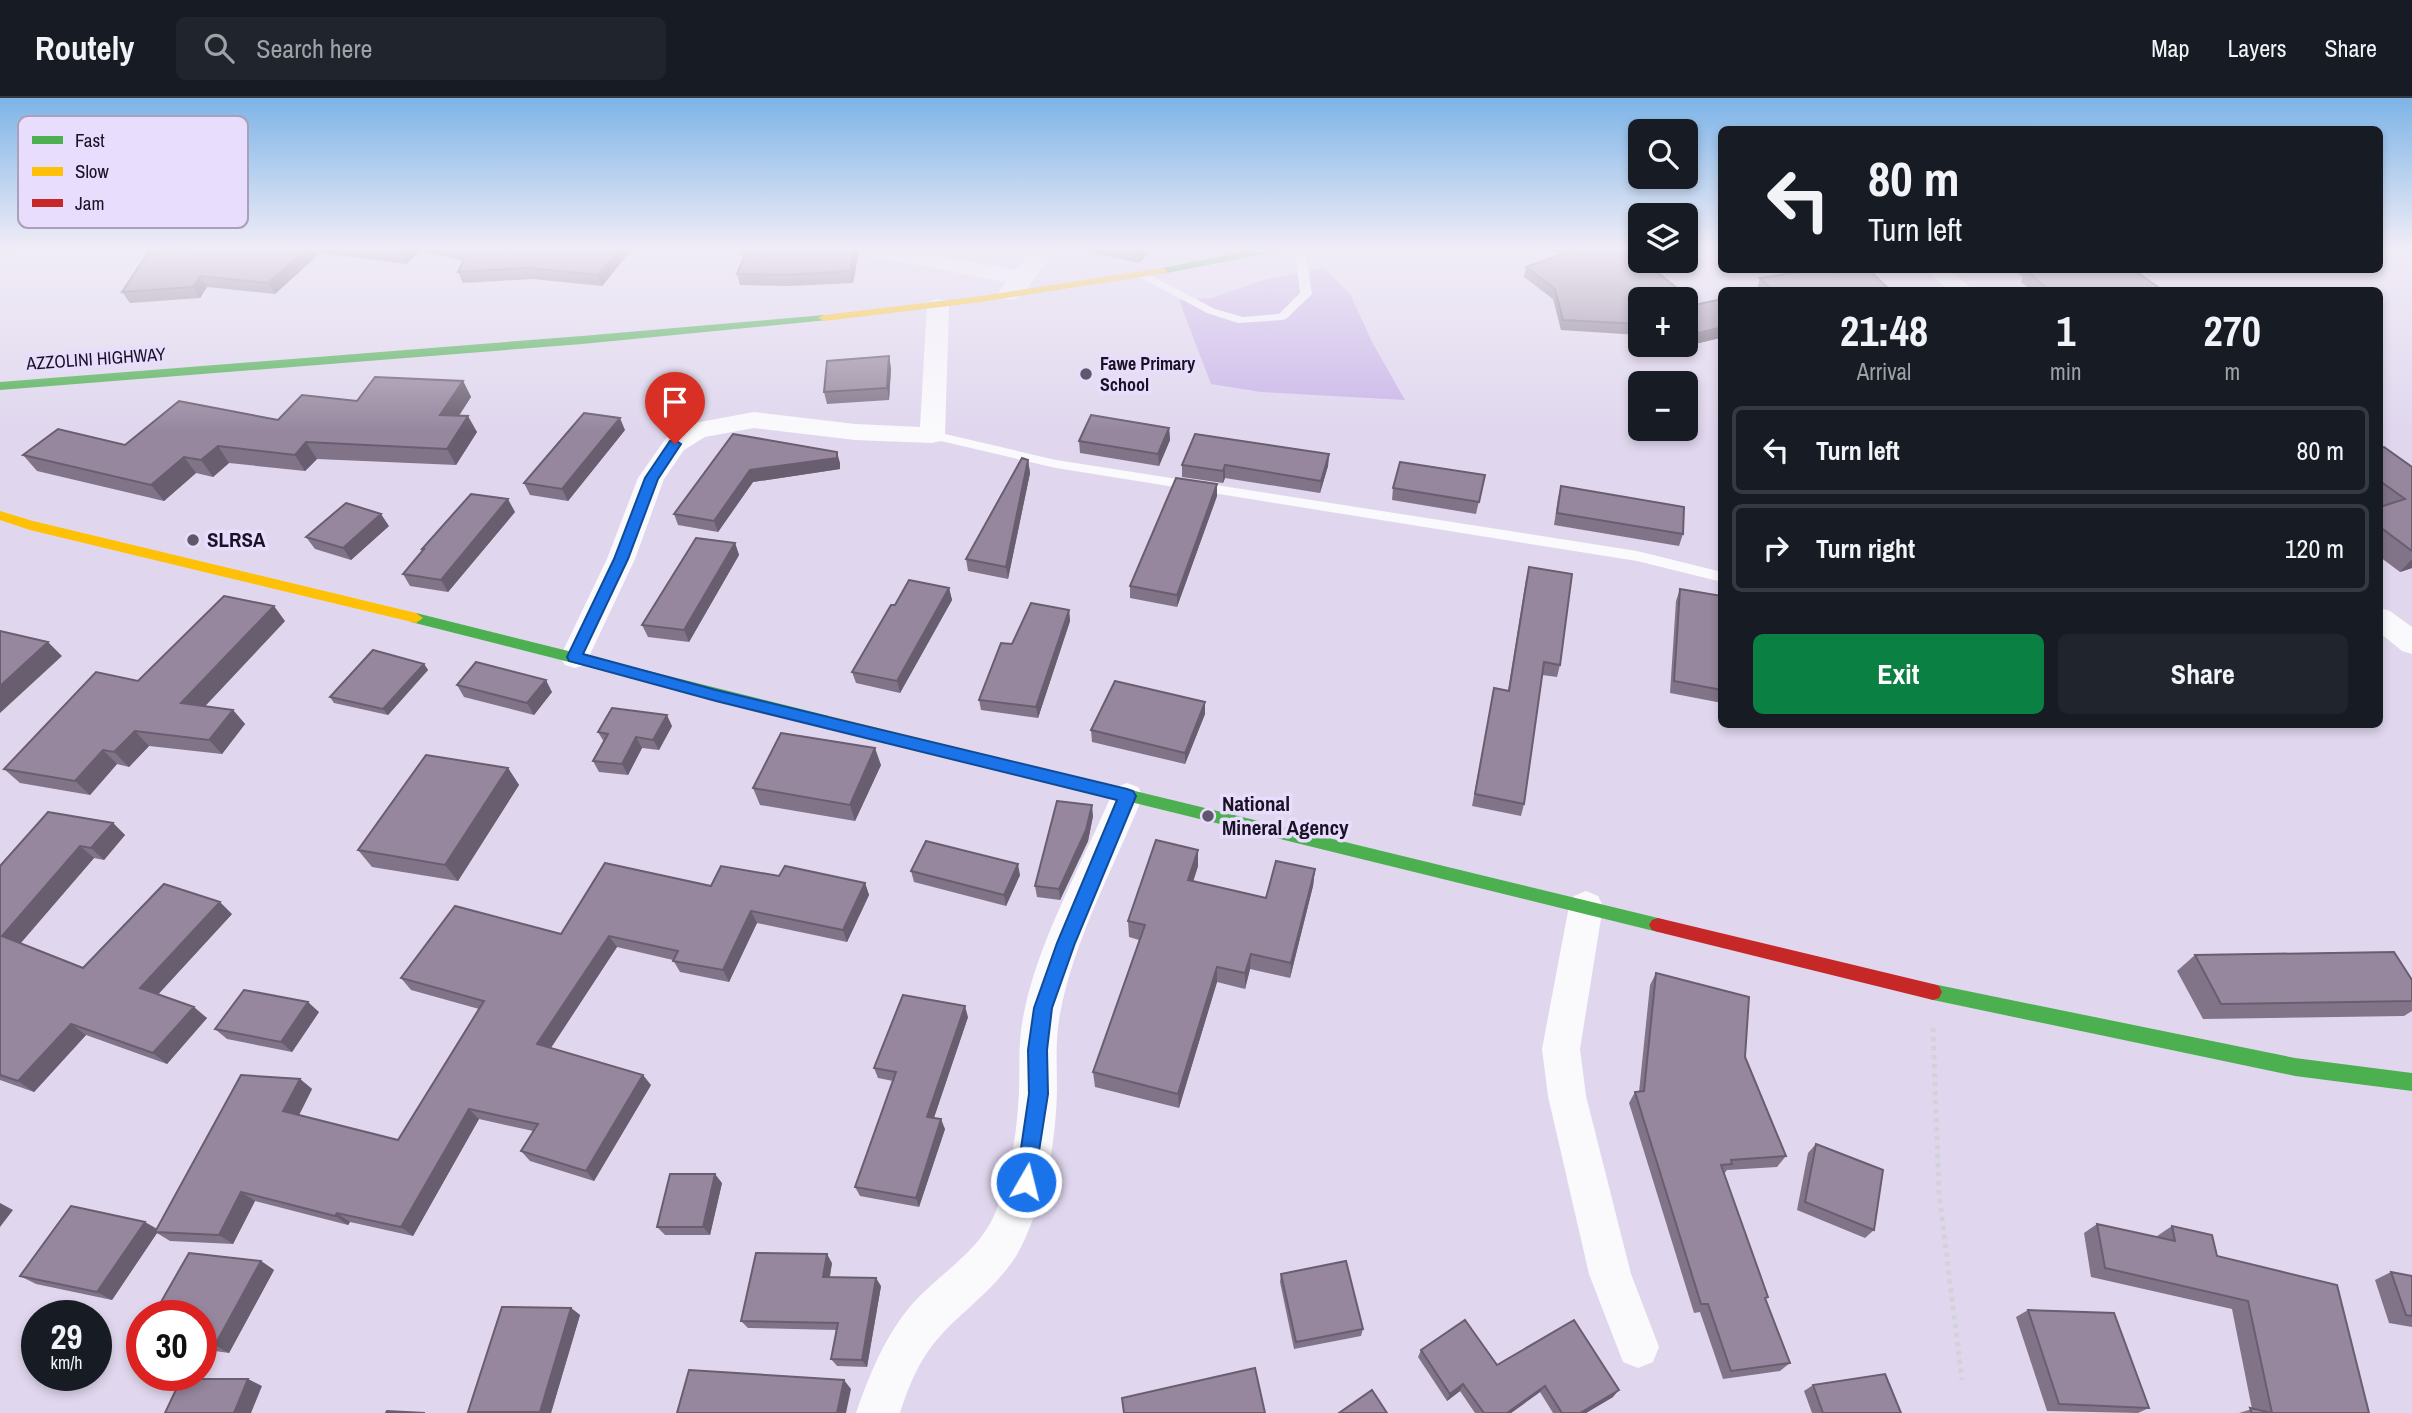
<!DOCTYPE html>
<html lang="en">
<head>
<meta charset="utf-8">
<style>
  :root { --surface:#171b24; --page:#20242c; --text:#f1f3f6; --muted:#9ea1a6; --line:#363941; --accent:#0b8043 }
  body { margin:0; font-family:"Archivo Narrow",sans-serif; background:var(--page); color:var(--text); height:100vh; display:flex; flex-direction:column; font-size:26px; white-space:nowrap }
  * { box-sizing:border-box; margin:0 }
  p { font-size:23px; color:var(--muted) }
  .icon { flex:none; width:38px; height:38px; fill:none; stroke:currentColor; stroke-width:2; stroke-linecap:round; stroke-linejoin:round }
  .map { position:relative; flex:1; overflow:hidden }
  .drawer { position:absolute; left:1718px; top:189px; width:665px; height:441px; display:flex; flex-direction:column; background:var(--surface); border-radius:10px; box-shadow:0 4px 10px #0003 }
  .drawer>* { flex:none }
  .banner { position:absolute; left:1718px; top:28px; width:665px; height:147px; border-radius:10px; box-shadow:0 4px 10px #0003; background:#171b24; color:var(--text); overflow:hidden }
  .controls { position:absolute; left:1628px; top:21px; display:grid; gap:14px }
  .controls a { display:grid; place-items:center; width:70px; height:70px; border-radius:10px; background:var(--surface); box-shadow:0 4px 10px #0003; font-size:35px }
  .speed { position:absolute; left:21px; top:1202px; display:flex; gap:14px; font-size:35px; font-weight:700; text-align:center }
  .speed>* { display:grid; place-content:center; width:91px; height:91px; border-radius:50%; background:var(--surface); box-shadow:0 4px 10px #0003; line-height:1 }
  .speed small { font-size:18px; font-weight:400 }
  .speed .limit { border:10px solid #d22; background:#fff; color:#111 }
  .pin { position:absolute; display:grid; place-items:center; width:60px; height:60px; color:#fff; margin:-72px -30px; border-radius:50% 50% 50% 0; rotate:-45deg; box-shadow:0 0 7px #0007 }
  .pin .icon { rotate:45deg }
  .me { position:absolute; width:77px; margin:-38px; rotate:8deg; stroke-linejoin:round; filter:drop-shadow(0 0 5px #0008) }
  .turn { display:flex; align-items:center; gap:24px; height:147px; padding:0 35px; font-size:32px }
  .turn .icon { width:91px; height:91px; stroke-width:2.5 }
  .turn b { display:block; font-size:49px; line-height:60px }
  .eta { display:flex; justify-content:space-evenly; align-items:center; height:119px; text-align:center }
  .eta b { font-size:42px; font-weight:800; line-height:49px }
  .action { display:flex; gap:14px; margin-top:auto; padding:14px 35px }
  .action a { flex:1; height:80px; border-radius:10px; background:var(--accent); color:#fff; font-size:28px; font-weight:800; line-height:80px; text-align:center }
  .action a+a { background:var(--page); color:var(--text) }
  ul { padding:0; list-style:none }
  li { display:flex; align-items:center; gap:21px; height:88px; margin:0 14px 10px; padding:0 21px; border:4px solid var(--line); border-radius:10px }
  li div { flex:1 }
  li b { display:block; font-size:26px }
  li em { font-style:normal }
  header { display:flex; align-items:center; gap:42px; box-sizing:border-box; height:98px; padding:0 35px; background:var(--surface); border-bottom:2px solid var(--line) }
  header strong { font-size:33px }
  nav { display:flex; gap:38px; margin-inline-start:auto; font-size:24px }
  .search { width:490px; height:63px; background:var(--page); display:flex; align-items:center; gap:18px; box-sizing:border-box; padding:0 24px; border-radius:10px; color:var(--muted); font-size:26px }
  .map>svg:first-child { display:block }
</style>
</head>
<body>
<header>
<strong>Routely</strong>
<div class="search"><svg class="icon" aria-label="search" viewBox="0 0 24 24"><circle cx="10" cy="10" r="6"/><path d="M15 15l6 6"/></svg>Search here</div>
<nav><a>Map</a><a>Layers</a><a>Share</a></nav>
</header>
<div class="map">
<svg width="2412" height="1315" viewBox="0 0 2412 1315">
  <rect width="100%" height="100%" fill="#e0d7ee"/>
  <path fill="#c9b5e8" d="M1324,170L1350,196L1372,244L1405,302L1261,294L1211,286L1179,202L1212,200L1263,182Z"/>
  <g fill="none" stroke-linecap="round" stroke-linejoin="round">
    <path stroke="#d4d2d9" stroke-width="5" stroke-dasharray="4.5 4.5" stroke-linecap="butt" d="M1933,930L1939,1095L1962,1282"/>
    <path fill="#faf9fc" fill-rule="evenodd" d="M1295,150H1305L1312,196L1286,221L1282,222L1238,225L1207,215L1138,178L1148,176L1215,211L1243,219L1279,216L1300,195Z
      M932,333L1056,362L1637,453L1722,474V484L1637,463L1056,370L928,340L926,337Z"/>
    <path fill="#faf9fc" fill-rule="evenodd" d="M855,150H900L1016,172L1034,150H1056C1047,162 1028,192 1018,199C1013,203 1006,201 1001,200L998,195L1006,184L866,157L858,155Z
      M1925,172H1950L1974,192H1949Z
      M938,201L946,203L949,208L945,337L941,343L932,345L855,342L754,330L705,339L684,352L664,381L635,461L585,567L575,570L565,567L560,559L607,461L638,380L666,340L689,326L754,314L855,326L920,329L927,208L930,203Z
      M2380,510L2390,513L2412,529V556L2402,553L2380,535Z
      M1127,685L1138,689L1143,698C1114,769 1074,841 1060,916C1055,941 1057,966 1057,991C1056,1034 1050,1080 1033,1121C1026,1139 1019,1157 1006,1172C985,1199 956,1218 935,1244C918,1265 908,1289 900,1315H856C870,1275 886,1235 915,1203C942,1174 981,1152 996,1113C1011,1076 1017,1034 1019,994C1020,969 1018,944 1023,920C1036,847 1082,766 1111,698L1116,689Z
      M1586,793L1598,798L1603,808L1580,951L1586,998L1631,1176L1659,1249L1653,1264L1638,1270L1623,1264L1589,1176L1548,998L1542,951L1569,808L1574,798Z"/>
    <path fill="#4caf50" fill-rule="evenodd" d="M1264,150H1285L1280,153L1162,176L1156,173L1162,170Z
      M824,217L828,218V222L582,246L0,292V284L582,238Z
      M416,515L829,618L837,624L829,630L411,524L409,520L411,516Z
      M1094,683L1658,820L1664,822L1667,827L1664,832L1658,834L1094,695L1088,693L1086,689L1088,685Z
      M1933,886L2295,960L2412,975V993L2295,978L1933,902L1927,900L1924,894L1927,888Z"/>
    <path fill="#ffc107" fill-rule="evenodd" d="M1162,170L1166,171V175L974,205L824,223L818,220L824,217L974,199Z
      M0,413L33,423L416,515L423,520L416,525L30,432L0,422Z
      M829,618L1094,683L1100,685L1102,689L1100,693L1094,695L824,628L821,624Z"/>
    <path fill="#c62828" fill-rule="evenodd" d="M1658,820L1933,886L1939,888L1942,894L1939,900L1933,902L1658,834L1652,832L1649,827L1652,822Z"/>
  </g>
  <path fill="#817488" d="M0,150H21L15,154L0,152Z
    M199,150H639L637,152L632,151L602,188L533,181L463,185L458,174L463,163L420,153L406,166L320,155L275,196L207,189L200,200L130,205L122,194Z
    M738,150H856L858,158L853,185L790,188L740,187L737,176L745,157H740Z
    M1093,150H1151L1140,165L1093,155Z
    M1551,150H1626L1692,202L1690,208L1722,201V242L1720,240L1695,246L1685,236V201H1640L1639,237L1561,232L1553,201L1524,179L1526,169L1560,157Z
    M2015,172H2134L2162,192H2031L2021,184L2023,179Z
    M1835,175L1758,192L1757,191L1760,180Z
    M889,258L891,271L889,302L827,306L824,294Z
    M463,283L471,299L459,318L477,334L456,367L317,361L305,373L229,365L213,379L196,375L164,403L37,373L23,357L125,347L278,322L357,303Z
    M1169,330L1170,342L1159,368L1080,355L1079,343Z
    M625,332L568,403L530,397L524,385Z
    M733,336L840,365V371L753,384L718,434L678,427L674,416Z
    M2380,350L2412,369V470L2400,474L2380,459Z
    M1329,356L1328,368L1320,395L1225,380L1223,385L1182,379V367Z
    M1028,362L1030,375L1008,481L968,473L966,461Z
    M1485,377L1476,416L1392,402L1393,390Z
    M1561,388L1683,436L1679,448L1554,427L1558,400Z
    M1217,398L1177,509L1130,500V488Z
    M515,414L448,494L410,488L403,476L423,453L422,451Z
    M389,428L351,462L315,451L306,439Z
    M735,445L739,457L689,544L648,539L642,527Z
    M1529,469L1560,567L1557,579L1542,577L1524,706L1521,718L1472,708L1494,590L1508,593L1526,481Z
    M949,490L952,502L900,595L856,585L852,574L895,507Z
    M1680,491L1722,498V605L1670,595L1676,503Z
    M1069,512L1070,523L1038,620L981,612L979,602Z
    M285,523L205,608L233,612L245,626L222,656L149,648L129,669L117,666L90,697L20,685L4,671L138,583Z
    M424,566L428,572L388,617L334,605L330,599Z
    M457,587L552,594L534,617L464,599Z
    M1205,616L1185,666L1092,644L1091,632Z
    M672,628L659,652L642,650L628,677L599,674L593,663L604,644L598,634Z
    M881,667L855,723L760,707L753,690Z
    M508,670L519,687L458,783L372,769L358,752Z
    M1093,718L1088,743L1060,802L1037,799L1035,788Z
    M113,725L125,737L104,762L94,760L21,845L83,870L232,816L158,896L207,920L167,966L86,937L34,994L0,982V768Z
    M1198,752V768L1193,784L1266,800L1315,771L1313,788L1290,880L1250,871L1245,891L1217,884L1179,1010L1095,989L1093,974L1139,842L1129,839L1128,823Z
    M911,773L1020,777L1006,808L914,784Z
    M779,778L865,785L869,797L847,844L757,825L729,884L680,874L673,862L617,849L551,950L651,987L594,1083L530,1063L521,1053L533,1033L479,1021L413,1138L350,1124L348,1127L255,1103L233,1146L170,1143L157,1135L112,1202L36,1186L20,1178L157,1131L300,981L312,991L299,1017L398,1042L479,911L411,892L401,880L561,836L711,788Z
    M2195,857L2412,882V913L2404,918L2203,921L2177,873Z
    M1656,875L1745,959L1786,1058L1777,1069L1727,1072L1724,1076L1768,1199L1765,1201L1790,1265L1780,1273L1723,1281L1700,1214L1694,1215L1629,1005L1635,994H1639L1650,887Z
    M319,914L292,954L227,941L215,931Z
    M968,919L934,1020L945,1031L919,1109L860,1098L855,1089L893,983L878,980L874,970Z
    M1816,1046L1874,1132L1865,1140L1797,1112L1808,1055Z
    M722,1085L710,1137H665L657,1129Z
    M2097,1126L2158,1139L2157,1138L2172,1128L2217,1158L2369,1315H2239L2252,1311L2232,1211L2091,1179L2084,1135Z
    M261,1163L274,1172L229,1255L201,1251V1218Z
    M832,1165L830,1179L881,1188L867,1269L837,1268L831,1261L836,1232L748,1230L741,1223Z
    M2391,1174L2412,1178V1229L2389,1225L2375,1182Z
    M1281,1176L1363,1231L1361,1238L1294,1251L1280,1184Z
    M571,1210L580,1217L551,1315H470L468,1314Z
    M2028,1212L2149,1310L2138,1315L2047,1313L2016,1219Z
    M1421,1252L1497,1267L1613,1299L1586,1315H1553L1540,1294L1511,1315H1475L1460,1293L1447,1303L1418,1259Z
    M1813,1287L1901,1315H1812L1804,1293Z"/>
  <path fill="#695e6f" d="M11,150H21L15,154Z
    M307,150H317L320,155L275,196L268,185Z
    M406,150H418L420,153L406,166L401,155Z
    M620,150H631L632,151L602,188L598,177Z
    M855,150H856L858,158L853,185L850,173Z
    M1144,150H1151L1140,165V155Z
    M200,178L207,189L200,200L193,189Z
    M1692,202L1689,212L1685,214V205Z
    M1722,229L1720,240L1695,246L1699,235Z
    M889,258L891,271L889,302L887,290Z
    M463,283L471,299L448,333L440,317Z
    M468,318L477,334L456,367L447,351Z
    M620,320L625,332L568,403L562,391Z
    M1169,330L1170,342L1159,368L1158,356Z
    M306,344L317,361L305,373L295,357Z
    M218,348L229,365L213,379L201,362Z
    M837,354L840,365V371L753,384L718,434L714,423L750,372Z
    M1329,356L1328,368L1320,395L1321,383Z
    M184,359L196,375L164,403L151,387Z
    M1028,362L1030,375L1008,481L1006,469Z
    M1225,367V380L1223,385V373Z
    M1217,386V398L1177,509V497Z
    M508,401L515,414L448,494L441,482Z
    M381,416L389,428L351,462L343,450Z
    M735,445L739,457L689,544L684,532Z
    M2412,461V470L2400,474Z
    M949,490L952,502L900,595L897,583Z
    M274,508L285,523L194,620L181,605Z
    M1069,512L1070,523L1038,620L1036,609Z
    M48,544L62,558L0,615V588Z
    M424,566L428,572L388,617L383,611Z
    M546,582L552,594L534,617L527,605Z
    M1205,604V616L1185,666V655Z
    M233,612L245,626L222,656L209,642Z
    M667,617L672,628L659,652L653,642Z
    M135,633L149,648L129,669L114,654Z
    M636,639L642,650L628,677L622,666Z
    M875,650L881,667L855,723L850,707Z
    M103,652L117,666L90,697L75,683Z
    M508,670L519,687L458,783L445,767Z
    M1092,707L1093,718L1088,743L1060,802L1059,791Z
    M113,725L125,737L104,762L91,750Z
    M80,748L94,760L17,849L2,838Z
    M1198,752V768L1188,799V782Z
    M1018,766L1020,777L1006,808L1004,797Z
    M1315,771L1313,788L1290,880L1291,865Z
    M865,785L869,797L847,844L843,832Z
    M220,804L232,816L154,901L140,890Z
    M751,813L757,825L729,884L723,872Z
    M609,838L617,849L546,957L537,946Z
    M1251,856L1250,871L1245,891V875Z
    M1217,869V884L1179,1010L1178,996Z
    M308,904L319,914L292,954L281,944Z
    M965,908L968,919L931,1028L927,1019Z
    M194,909L207,920L167,966L153,955Z
    M71,926L86,937L34,994L18,983Z
    M643,977L651,987L594,1083L586,1073Z
    M300,981L312,991L296,1023L283,1013Z
    M469,1011L479,1021L413,1138L401,1129Z
    M941,1021L945,1031L919,1109L916,1100Z
    M715,1076L722,1085L710,1137L703,1129Z
    M241,1094L255,1103L233,1146L219,1137Z
    M0,1105L13,1112L0,1129Z
    M337,1115L350,1124L348,1127L335,1118Z
    M145,1124L159,1132L155,1134L157,1135L112,1202L97,1194Z
    M827,1156L832,1165L828,1187L823,1179Z
    M261,1163L274,1172L229,1255L215,1247Z
    M876,1180L881,1188L867,1269L862,1262Z
    M571,1210L580,1217L551,1315H540V1314Z
    M248,1281L262,1288L251,1315H234Z
    M844,1282L851,1291L846,1315H837Z
    M1463,1286L1460,1293L1447,1303L1450,1296Z
    M1545,1288L1540,1294L1511,1315H1507Z
    M1619,1292L1613,1299L1586,1315H1580Z"/>
  <path fill="#96879e" stroke="#695e6f" stroke-width="2" d="M199,150H307L268,185L200,178L193,189L122,194L149,153Z
    M362,150H406L401,155Z
    M449,150H620L598,177L528,170L458,174L467,154Z
    M748,150H855L850,173L787,177L737,176Z
    M1113,150H1144L1140,155Z
    M1567,150H1626L1640,161V163H1643L1692,202L1685,205V201H1640V226L1563,222L1555,191L1526,169L1571,153Z
    M1813,172H1832L1835,175L1857,172H1869L1890,192H1760L1770,190L1760,180Z
    M2033,172H2134L2162,192H2049L2027,173Z
    M1722,201V229L1699,235L1685,222V209Z
    M889,258L887,290L824,294L827,263Z
    M375,279L463,283L440,317L468,318L447,351L306,344L295,357L218,348L201,362L184,359L151,387L23,357L58,331L125,347L179,303L278,322L302,297L357,303Z
    M584,315L620,320L562,391L524,385Z
    M1091,317L1169,330L1158,356L1079,343Z
    M733,336L837,354V360L750,372L714,423L674,416Z
    M1195,336L1329,356L1321,383L1225,367L1223,373L1182,367Z
    M2384,349L2412,369V453L2380,429V409L2405,401L2380,383V350Z
    M1022,360L1028,362L1006,469L966,461Z
    M1400,364L1485,377L1479,404L1393,390Z
    M1176,380L1217,386L1177,497L1130,488Z
    M1561,388L1684,409L1683,436L1557,415Z
    M471,396L508,401L441,482L403,476L424,451H422Z
    M346,405L381,416L343,450L306,439Z
    M696,440L735,445L684,532L642,527Z
    M1529,469L1572,476L1560,567L1544,564L1524,706L1475,696L1494,590L1509,593Z
    M909,482L949,490L897,583L852,574L891,507H895Z
    M1680,491L1722,498V592L1674,583Z
    M224,498L274,508L181,605L233,612L209,642L135,633L114,654L103,652L75,683L4,671L96,574L138,583Z
    M1031,505L1069,512L1036,609L979,602L1001,545L1012,546Z
    M0,533L48,544L0,588Z
    M373,552L424,566L383,611L330,599Z
    M476,564L546,582L527,605L457,587Z
    M1115,583L1205,604L1185,655L1091,632Z
    M612,610L667,617L653,642L636,639L622,666L593,663L608,636L598,634Z
    M781,635L875,650L850,707L753,690Z
    M426,657L508,670L445,767L358,752Z
    M1057,703L1092,707L1086,732L1059,791L1035,788Z
    M48,714L113,725L91,750L80,748L2,838L83,870L164,786L220,804L140,890L194,909L153,955L71,926L18,983L0,977V768Z
    M1156,742L1198,752L1188,782L1266,800L1276,763L1315,771L1291,865L1251,856L1245,875L1217,869L1178,996L1093,974L1145,827L1128,823Z
    M926,743L1018,766L1004,797L911,773Z
    M605,765L711,788L721,768L779,778L785,768L865,785L843,832L751,813L723,872L673,863L678,853L609,838L537,946L643,977L586,1073L521,1053L538,1026L469,1011L401,1129L337,1115L335,1118L241,1094L219,1137L155,1134L241,977L300,981L283,1013L398,1042L484,903L401,880L455,808L561,836Z
    M2394,854L2412,882V903L2221,906L2195,857Z
    M1656,875L1749,899L1745,959L1786,1058L1731,1062L1732,1066L1721,1067L1768,1199L1765,1200L1790,1265L1731,1273L1708,1206H1701L1635,994L1644,993Z
    M244,892L308,904L281,944L215,931Z
    M903,897L965,908L927,1019L941,1021L916,1100L855,1089L896,974L874,970Z
    M1816,1046L1883,1072L1874,1132L1805,1104Z
    M670,1076H715L703,1129H657Z
    M71,1108L145,1124L97,1194L20,1178Z
    M2097,1126L2175,1143L2172,1128L2212,1137L2217,1158L2337,1187L2369,1315H2252L2250,1310L2272,1315L2248,1203L2105,1170Z
    M189,1155L261,1163L215,1247L201,1246V1218H153Z
    M756,1155L827,1156L823,1179L876,1180L862,1262L831,1261L838,1225L741,1223Z
    M1346,1163L1363,1231L1296,1244L1281,1176Z
    M2391,1174L2412,1178V1218L2406,1217Z
    M502,1209L571,1210L540,1314H468Z
    M2028,1212L2114,1215L2149,1310L2059,1306Z
    M1465,1222L1497,1267L1574,1222L1619,1292L1580,1315H1562L1545,1288L1507,1315H1484L1463,1286L1450,1296L1421,1252Z
    M1255,1270L1265,1315H1124L1122,1300Z
    M689,1272L844,1282L837,1315H677Z
    M1885,1276L1901,1315H1823L1813,1287Z
    M181,1281H248L234,1315H165Z
    M1372,1292L1387,1315H1339Z
    M387,1313L425,1315H386Z"/>
  <linearGradient id="sky" x2="0" y2="1"><stop stop-color="#7db4e7"/><stop offset="0.45" stop-color="#f1edf7"/><stop offset="1" stop-color="#f1edf7" stop-opacity="0"/></linearGradient>
  <rect width="2412" height="334" fill="url(#sky)"/>
  <path fill="#1a73e8" stroke="#114b97" stroke-width="2" d="M675,342L681,346L658,381L628,461L583,556L716,592L1127,691L1133,693L1136,698L1075,845L1052,910L1047,952L1048,996L1033,1091L1026,1094L1019,1091L1016,1084L1029,996L1028,952L1034,910L1057,845L1117,702L716,603L569,563L567,559L614,461L645,380L670,343Z"/>
  <g fill="#5f576b" stroke="#e8ddfd" stroke-width="2.5">
    <circle cx="1086" cy="276" r="7"/>
    <circle cx="193" cy="442" r="7"/>
    <circle cx="1208" cy="718" r="7"/>
  </g>
  <g text-anchor="middle" stroke-width="7" stroke-linejoin="round" paint-order="stroke">
    <g font-size="18" fill="#1a1225" stroke="#e8ddfd">
      <text transform="translate(96 261) rotate(-4)" y="6">AZZOLINI HIGHWAY</text>
    </g>
    <g font-size="18" font-weight="bold" fill="#1a1225" stroke="#e8ddfd" text-anchor="start">
      <text x="1100" y="272">Fawe Primary<tspan x="1100" dy="21">School</tspan></text>
    </g>
    <g font-size="21" font-weight="bold" fill="#1a1225" stroke="#e8ddfd" text-anchor="start">
      <text x="207" y="449">SLRSA</text>
      <text x="1222" y="713">National<tspan x="1222" dy="24">Mineral Agency</tspan></text>
    </g>
  </g>
  <rect x="18" y="18" width="230" height="112" rx="10" fill="#e8ddfd" stroke="#aaa0bc" stroke-width="2"/>
  <rect x="32" y="38" width="31" height="8" fill="#4caf50"/>
  <rect x="32" y="69" width="31" height="9" fill="#ffc107"/>
  <rect x="32" y="101" width="31" height="8" fill="#c62828"/>
  <g font-size="19" fill="#1a1225">
    <text x="75" y="49">Fast</text>
    <text x="75" y="80">Slow</text>
    <text x="75" y="112">Jam</text>
  </g>
</svg>
<div class="controls">
<a><svg class="icon" aria-label="search" viewBox="0 0 24 24"><circle cx="10" cy="10" r="6"/><path d="M15 15l6 6"/></svg></a>
<a><svg class="icon" aria-label="layers" viewBox="0 0 24 24"><path d="M12 4l9 5-9 5-9-5zM3 14l9 5 9-5"/></svg></a>
<a>+</a>
<a>−</a>
</div>
<div class="speed"><div>29<small>km/h</small></div><div class="limit">30</div></div>
<div class="pin" style="left:675px;top:346px;background:#d93025"><svg class="icon" aria-label="arrive" viewBox="0 0 24 24"><path d="M6 21V4h12l-3 4 3 4H6"/></svg></div>
<svg class="me" style="left:1026px;top:1084px" viewBox="-20 -20 40 40"><circle r="17" fill="#1a73e8" stroke="#fff" stroke-width="3"/><path d="M0-11L8 9 0 5-8 9z" fill="#fff"/></svg>
<div class="banner">
<div class="turn"><svg class="icon" aria-label="left" viewBox="0 0 24 24"><path d="M17 20v-9H6M10 6l-5 5 5 5"/></svg><div><b>80 m</b>Turn left</div></div>
</div>
<section class="drawer">
<div class="eta">
<div><b>21:48</b><p>Arrival</p></div>
<div><b>1</b><p>min</p></div>
<div><b>270</b><p>m</p></div>
</div>
<ul>
<li><svg class="icon" aria-label="left" viewBox="0 0 24 24"><path d="M17 20v-9H6M10 6l-5 5 5 5"/></svg><div><b>Turn left</b></div><em>80 m</em></li>
<li><svg class="icon" aria-label="right" viewBox="0 0 24 24"><path d="M7 20v-9h11M14 6l5 5-5 5"/></svg><div><b>Turn right</b></div><em>120 m</em></li>
</ul>
<div class="action"><a>Exit</a><a>Share</a></div>
</section>
</div>
</body>
</html>
